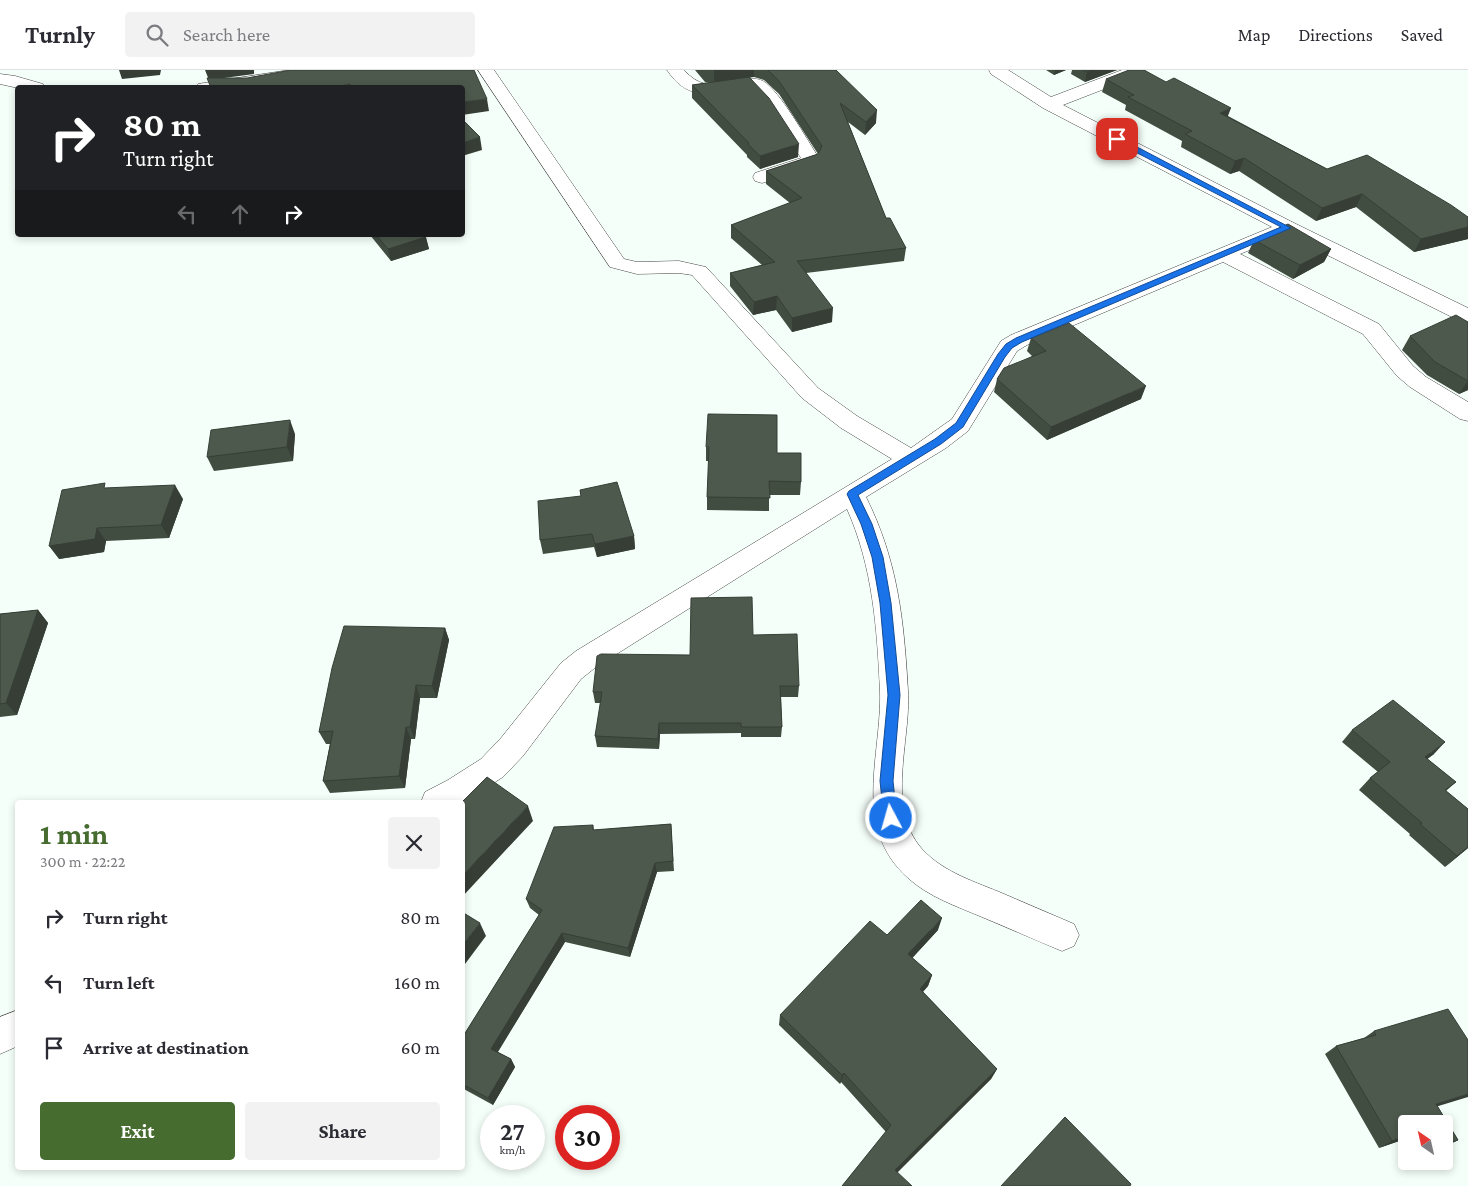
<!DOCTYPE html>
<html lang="en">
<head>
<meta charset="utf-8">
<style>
  :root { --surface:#fff; --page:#f2f2f3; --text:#2b2b33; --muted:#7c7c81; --line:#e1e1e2; --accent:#466c30 }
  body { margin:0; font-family:"Crimson Pro",serif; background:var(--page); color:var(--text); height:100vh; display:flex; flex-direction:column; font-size:19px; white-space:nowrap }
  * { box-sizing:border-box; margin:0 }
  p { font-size:16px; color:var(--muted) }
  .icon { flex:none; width:28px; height:28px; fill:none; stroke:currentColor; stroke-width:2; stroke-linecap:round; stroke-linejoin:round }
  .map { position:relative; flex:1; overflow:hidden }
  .drawer { position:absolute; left:15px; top:730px; width:450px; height:370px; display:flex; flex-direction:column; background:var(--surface); border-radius:5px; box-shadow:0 2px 8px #0003 }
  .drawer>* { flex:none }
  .guide { position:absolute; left:15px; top:15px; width:450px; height:152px; border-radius:5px; box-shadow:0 2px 8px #0003; background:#202124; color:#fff; overflow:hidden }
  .needle { width:32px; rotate:326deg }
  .buttons { position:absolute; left:1398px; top:1045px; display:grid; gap:10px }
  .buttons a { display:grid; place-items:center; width:55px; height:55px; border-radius:5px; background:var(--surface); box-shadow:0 2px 8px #0003; font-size:25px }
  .speed { position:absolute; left:480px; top:1035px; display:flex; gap:10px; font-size:25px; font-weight:700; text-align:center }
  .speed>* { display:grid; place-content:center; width:65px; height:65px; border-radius:50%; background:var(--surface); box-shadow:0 2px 8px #0003; line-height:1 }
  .speed small { font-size:12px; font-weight:400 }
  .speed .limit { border:8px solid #d22; background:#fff; color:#111 }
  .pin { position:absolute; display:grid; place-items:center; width:42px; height:42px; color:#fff; margin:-21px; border-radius:10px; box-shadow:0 2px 8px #0006 }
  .me { position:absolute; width:55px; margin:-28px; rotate:354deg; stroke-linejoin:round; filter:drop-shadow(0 0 4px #0008) }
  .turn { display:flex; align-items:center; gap:18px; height:105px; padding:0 25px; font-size:22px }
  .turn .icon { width:65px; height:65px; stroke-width:2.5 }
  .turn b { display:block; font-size:35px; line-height:42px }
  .lanes { display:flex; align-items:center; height:48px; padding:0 25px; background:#0003; justify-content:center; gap:25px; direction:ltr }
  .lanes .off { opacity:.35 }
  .round { display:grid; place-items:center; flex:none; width:52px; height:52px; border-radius:5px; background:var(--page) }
  .headline { display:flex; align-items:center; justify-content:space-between; height:85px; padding:0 25px }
  h1 { font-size:30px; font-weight:700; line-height:38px; color:var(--accent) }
  .cta { display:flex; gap:10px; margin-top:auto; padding:10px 25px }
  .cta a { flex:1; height:58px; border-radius:5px; background:var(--accent); color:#fff; font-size:20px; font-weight:700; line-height:58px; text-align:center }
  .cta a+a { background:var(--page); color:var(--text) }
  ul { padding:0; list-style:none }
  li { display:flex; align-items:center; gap:15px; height:65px; padding:0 25px }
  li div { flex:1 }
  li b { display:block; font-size:19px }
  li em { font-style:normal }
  header { display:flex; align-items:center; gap:30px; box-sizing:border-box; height:70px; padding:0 25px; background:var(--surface); border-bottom:1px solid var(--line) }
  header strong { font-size:24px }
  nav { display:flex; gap:28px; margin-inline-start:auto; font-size:18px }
  .search { width:350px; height:45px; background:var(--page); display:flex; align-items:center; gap:12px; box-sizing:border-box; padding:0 18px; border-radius:5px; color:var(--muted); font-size:19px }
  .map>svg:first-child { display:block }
</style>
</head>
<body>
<header>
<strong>Turnly</strong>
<div class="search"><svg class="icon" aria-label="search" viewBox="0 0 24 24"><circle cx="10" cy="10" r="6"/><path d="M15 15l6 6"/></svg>Search here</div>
<nav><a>Map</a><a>Directions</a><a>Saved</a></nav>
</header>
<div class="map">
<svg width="1468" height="1116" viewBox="0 0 1468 1116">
  <rect width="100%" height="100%" fill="#f5fff9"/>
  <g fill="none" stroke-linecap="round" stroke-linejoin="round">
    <defs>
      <path id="minor" d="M290,0H331L329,4L323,5L241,18H196L198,14L204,13Z
        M478,0H494L624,189L637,192L679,191L706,197L818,318L857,346L911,378L952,349L1001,271L1011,265L1272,157L1043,38L991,4L989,0H1008L1051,27L1122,0H1145L1143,4L1063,35L1294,153L1468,238V253L1460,251L1287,165L1240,184L1379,254L1413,296L1426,307L1468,332V351L1460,349L1410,317L1397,306L1363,264L1223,192L1027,275L1017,281L968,361L946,378L866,427C898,491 904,551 908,621C911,671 885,737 922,779C944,803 976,812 1004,824C1027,834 1051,844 1074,854L1079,865L1074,876L1062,881C1035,870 1009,858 982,847C956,836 929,827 908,808C851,757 882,685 880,621C877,559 873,497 847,439L596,597L581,609L523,686L503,707L462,733L421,732L425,722L448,710L481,689L501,668L561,593L576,581L892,389L841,358L802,328L692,205L679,203L637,204L610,197Z
        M667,0H684C712,32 737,0 763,11C780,21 807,70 819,88L817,95L769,111L762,113L755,111L753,107L755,103L801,88L770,40L750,18C715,19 692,37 667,0Z
        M0,4L15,6L43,14L45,18H18L0,14Z
        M18,940V976L0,984V947Z"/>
    </defs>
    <use href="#minor" stroke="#444" stroke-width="1"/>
    <use href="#minor" fill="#fff" fill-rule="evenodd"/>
  </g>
  <path fill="#424d42" d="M695,0H836L876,53L865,65L848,52L886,148L906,178L904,191L806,203L832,252L792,262L776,240L753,245L730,216V203L762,195L731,168V155L790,133L766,114V101L818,84L779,24L764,10L754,7H750L798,87L760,99L747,87V85L692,28V15L711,12H705Z
    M1046,0H1066L1054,5Z
    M1072,0H1117L1085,12L1071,4Z
    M1106,9L1228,46L1327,99L1468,147V169L1414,182L1356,137L1316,151L1239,101L1230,104L1181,77L1182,71L1125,40L1126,35L1102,22Z
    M370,165H425L429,179L391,191Z
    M1254,170L1331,179L1324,192L1293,209L1248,183Z
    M1468,252V320L1459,324L1427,305L1402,280L1410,266Z
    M1031,268L1141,329L1047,370L994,322L997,309L1032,286L1027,281Z
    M295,364L293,391L214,401L207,387Z
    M706,377L777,383L801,412L800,425H769V441L707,440V427L709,391H706Z
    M108,418L183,429L169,468L106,471L104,482L59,489Z
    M580,420L634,466L635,479L597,487L594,477L543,484L540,470L581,426Z
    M38,540L48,553L17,645L0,647V544Z
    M445,558L449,570L437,628H420L415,669H411L405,718L330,723L323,711L330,674H326L319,662Z
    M753,565L799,616L798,627H781L782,657L781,667H741V663L660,664L659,679L597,677L595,666L601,633H595L593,622L690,585Z
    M1352,660L1434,684L1427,689L1456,712L1446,721L1468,739V778L1445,797L1409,765L1410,764L1359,720L1370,708L1378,702L1342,672Z
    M671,754L674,801L657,802L630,887L565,872L498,982L511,989L515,997L493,1035L462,1018V968L539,845L530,838L526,829L593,755L594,760Z
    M938,860L912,888L932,905L928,916L923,922L997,999L991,1009L897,1102L842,1116L886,1062L841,1012L840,1014L779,955L780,945L887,865Z
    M1374,961L1438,1037L1458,1070L1444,1077V1054H1406V1077L1402,1070L1379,1078L1325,984L1336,976L1364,968Z"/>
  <path fill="#363e36" d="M119,0H161L160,5L122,9Z
    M205,0H254V4L209,10Z
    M714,0H754V7L714,13Z
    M1055,0H1066L1054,5Z
    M1093,0H1117L1085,12L1087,2Z
    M350,14L351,18H333Z
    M487,29L489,41L462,45V32Z
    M1231,38L1226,51L1220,43Z
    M877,40L876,53L865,65L866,52Z
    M480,67L482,80L462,86V73Z
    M799,74L798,87L760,99V86Z
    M1244,88L1239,101L1230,104L1235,91Z
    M1362,124L1356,137L1316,151L1322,138Z
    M1468,157V169L1414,182L1421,169Z
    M426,167L429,179L391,191L388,179Z
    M1331,179L1324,192L1293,209L1300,195Z
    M777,226L776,240L753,245L754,232Z
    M833,238L832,252L792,262V248Z
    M1468,311V320L1459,324Z
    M1146,316L1141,329L1047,370L1051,357Z
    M290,350L295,364L293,391L287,377Z
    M175,415L183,429L169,468L161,455Z
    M97,458L106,471L104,482L59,489L49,476Z
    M634,466L635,479L597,487L595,474Z
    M38,540L48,553L17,645L6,633Z
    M445,558L449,570L437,628L432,616Z
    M416,615L420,628L415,669L410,657Z
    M659,653L660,664L659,679L658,669Z
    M406,657L411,669L405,718L399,706Z
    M1445,672L1434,684L1414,699L1425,687Z
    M528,736L533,751L462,827V806Z
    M1468,777V778L1445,797L1457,786Z
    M655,793L657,802L630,887L628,878Z
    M942,848L938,860L905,896L908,884Z
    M480,853L486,866L462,898V876Z
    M562,863L565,872L495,986L491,979Z
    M932,905L928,916L916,929L920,919Z
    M511,989L515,997L493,1035L488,1028Z
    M997,999L991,1009L892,1108L895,1100Z
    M844,1003L841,1012L840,1014L842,1005Z
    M1468,1024V1027L1422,1041L1436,1034Z
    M1406,1066V1068L1402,1070L1379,1078L1392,1071Z
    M1458,1070L1444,1077V1075Z"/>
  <path fill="#4d594d" stroke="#363e36" d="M291,0H474L487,29L462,32V18H352L350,14L333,18H325L324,17L321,18H211L207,8H247Z
    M768,0H836L877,40L866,52L840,33L886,148H890L906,178L797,191L833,238L792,248L777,226L754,232L730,203L775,192L731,155L802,128L766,101L818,84L822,76L779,11Z
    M1083,0H1093L1087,2Z
    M1129,0H1144L1166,12L1174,8L1231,38L1220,43L1327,99L1367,85L1451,135L1468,147V157L1421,169L1362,124L1322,138L1244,88L1235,91L1185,64L1192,61L1128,27L1134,25L1106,9Z
    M749,7L769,28L799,74L760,86L748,74L749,73L692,15Z
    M462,49L480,67L462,73Z
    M1288,154L1331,179L1300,195L1254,170Z
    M376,165H425L426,167L388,179Z
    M1456,245L1468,252V311L1435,292L1410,266Z
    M1069,253L1146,316L1051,357L997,309L1004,298L1046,281L1031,268Z
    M708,344L777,345V383H801V412L769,411L770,428L707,427L709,377H706Z
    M290,350L287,377L207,387L211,360Z
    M617,412L634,466L595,474L592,464L540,470L538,431L581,426L580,420Z
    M105,413L104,418L175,415L161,455L97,458L95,469L49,476L62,420Z
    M752,527L753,565L797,564L799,616H780L782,657H741V653H659L658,669L595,666L602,622H593L597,586L601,584L690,585L691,528Z
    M38,540L6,633L0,634V544Z
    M344,556L445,558L432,616L416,615L410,657H406L399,706L323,711L333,661L319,662L332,598Z
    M1393,630L1445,672L1425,687L1456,712L1445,720L1468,739V777L1457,786L1420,754L1422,753L1370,708L1390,692L1352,660Z
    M487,707L528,736L462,806V732Z
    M671,754L673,791L655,793L628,878L562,863L491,979L511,989L488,1028L462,1014V968L542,840L526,829L554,757L593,755V760Z
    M921,830L942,848L908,884L932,905L920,919L997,999L895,1100L912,1116H842L891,1055L844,1003L842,1005L780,945L870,851L887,865Z
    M462,842L480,853L462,876Z
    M1448,939L1468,970V1024L1436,1034L1458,1070L1444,1075V1054H1406V1066L1392,1071L1336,976L1376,965L1374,961Z
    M1065,1047L1131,1114L1130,1116H1001Z"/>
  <path fill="#1a73e8" stroke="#114b97" d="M1114,68H1120L1291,158L1022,272L1012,278L1005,287L963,357L941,374L858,425L872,454L883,487L891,533L900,625L893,711L897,748L895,752L891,753L886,752L884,748L880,711L888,625L880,533L872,487L861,454L847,424L849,421L935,369L956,353L998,284L1006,274L1016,268L1281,157L1114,71Z"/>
</svg>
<div class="buttons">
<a><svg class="needle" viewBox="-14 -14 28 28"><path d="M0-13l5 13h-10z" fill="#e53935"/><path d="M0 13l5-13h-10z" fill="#7c7c81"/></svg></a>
</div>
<div class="speed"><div>27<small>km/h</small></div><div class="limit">30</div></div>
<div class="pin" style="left:1117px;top:69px;background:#d93025"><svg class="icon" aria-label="arrive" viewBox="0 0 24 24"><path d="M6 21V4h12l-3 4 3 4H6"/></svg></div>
<svg class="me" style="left:891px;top:748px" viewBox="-20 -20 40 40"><circle r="17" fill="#1a73e8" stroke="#fff" stroke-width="3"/><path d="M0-11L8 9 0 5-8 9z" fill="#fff"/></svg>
<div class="guide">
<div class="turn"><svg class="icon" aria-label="right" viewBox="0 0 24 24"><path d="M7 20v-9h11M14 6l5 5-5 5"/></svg><div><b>80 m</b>Turn right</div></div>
<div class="lanes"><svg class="icon off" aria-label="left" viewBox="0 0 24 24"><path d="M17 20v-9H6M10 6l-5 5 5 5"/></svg><svg class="icon off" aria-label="ahead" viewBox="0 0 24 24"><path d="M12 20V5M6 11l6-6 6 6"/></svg><svg class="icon" aria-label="right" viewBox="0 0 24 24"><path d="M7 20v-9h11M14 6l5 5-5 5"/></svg></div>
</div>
<section class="drawer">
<div class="headline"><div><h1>1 min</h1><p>300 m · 22:22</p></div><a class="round"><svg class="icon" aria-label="close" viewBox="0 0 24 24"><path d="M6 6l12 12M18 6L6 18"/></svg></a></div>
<ul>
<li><svg class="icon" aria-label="right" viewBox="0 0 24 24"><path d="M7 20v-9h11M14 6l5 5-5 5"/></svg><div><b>Turn right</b></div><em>80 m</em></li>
<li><svg class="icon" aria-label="left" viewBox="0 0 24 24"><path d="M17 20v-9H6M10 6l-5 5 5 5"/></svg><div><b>Turn left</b></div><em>160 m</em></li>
<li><svg class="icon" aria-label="arrive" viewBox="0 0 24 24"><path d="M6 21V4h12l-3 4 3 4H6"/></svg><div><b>Arrive at destination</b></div><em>60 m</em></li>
</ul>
<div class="cta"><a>Exit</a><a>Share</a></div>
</section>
</div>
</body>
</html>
